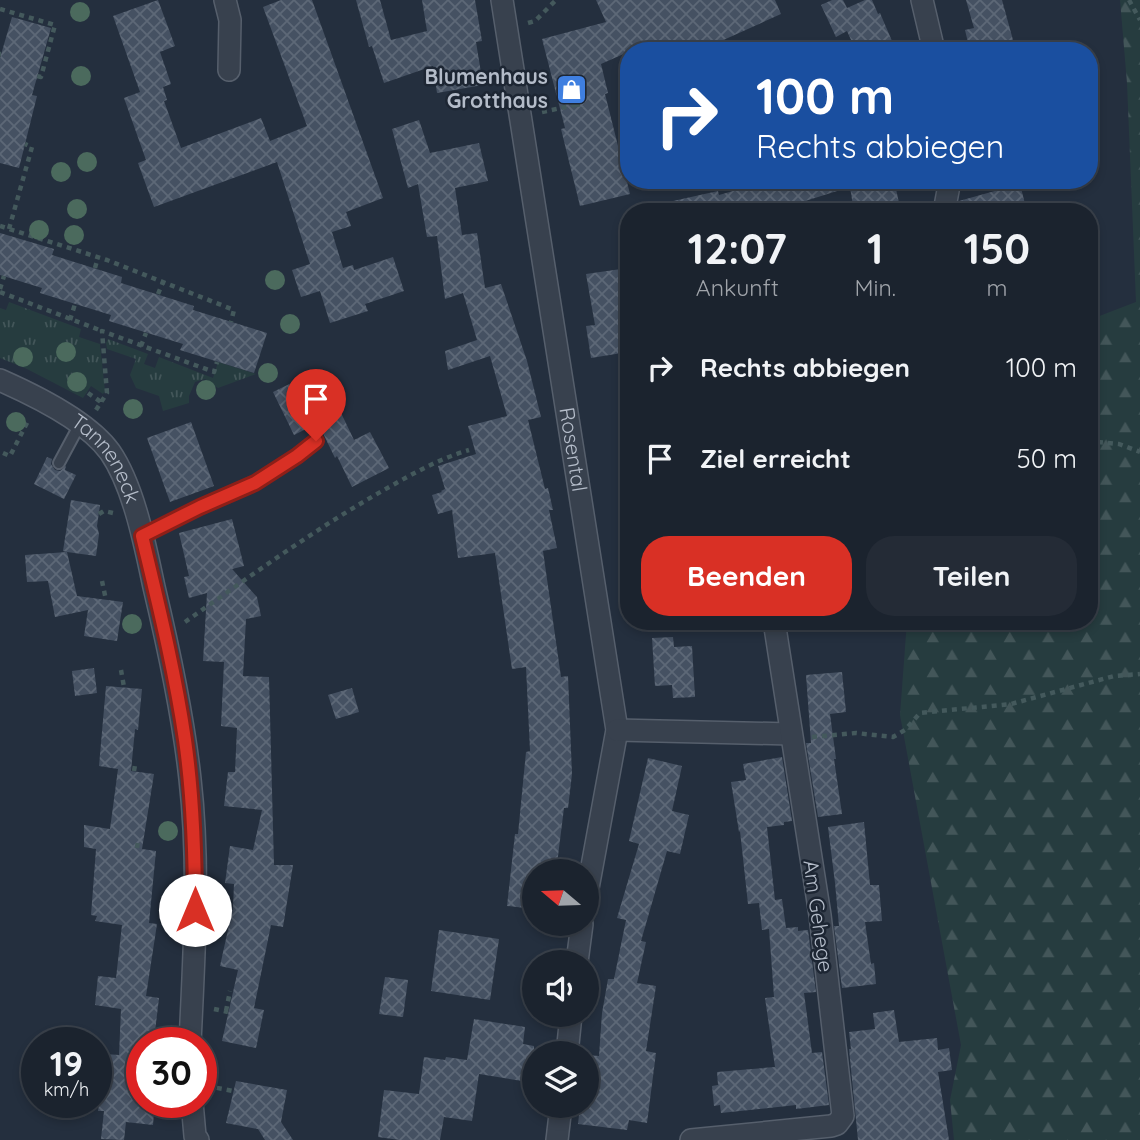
<!DOCTYPE html>
<html lang="de">
<head>
<meta charset="utf-8">
<style>
  :root { --surface:#1b232e; --page:#242b36; --text:#f1f3f6; --muted:#a0a4aa; --line:#39404a; --accent:#d93025 }
  body { margin:0; font-family:Quicksand,sans-serif; background:var(--page); color:var(--text); height:100vh; display:flex; flex-direction:column; font-size:26px; white-space:nowrap }
  * { box-sizing:border-box; margin:0 }
  p { font-size:23px; color:var(--muted) }
  .icon { flex:none; width:38px; height:38px; fill:none; stroke:currentColor; stroke-width:2; stroke-linecap:round; stroke-linejoin:round }
  .map { position:relative; flex:1; overflow:hidden }
  .side { position:absolute; left:620px; top:203px; width:478px; height:427px; display:flex; flex-direction:column; background:var(--surface); border-radius:28px; box-shadow:0 4px 10px #0003,0 0 0 2px var(--line) }
  .side>* { flex:none }
  .guide { position:absolute; left:620px; top:42px; width:478px; height:147px; border-radius:28px; box-shadow:0 4px 10px #0003,0 0 0 2px var(--line); background:#1a4fa0; color:#fff; overflow:hidden }
  .needle { width:46px; rotate:289deg }
  .buttons { position:absolute; left:522px; top:859px; display:grid; gap:14px }
  .buttons a { display:grid; place-items:center; width:77px; height:77px; border-radius:50%; background:var(--surface); box-shadow:0 4px 10px #0003,0 0 0 2px var(--line); font-size:35px }
  .speed { position:absolute; left:21px; top:1027px; display:flex; gap:14px; font-size:35px; font-weight:700; text-align:center }
  .speed>* { display:grid; place-content:center; width:91px; height:91px; border-radius:50%; background:var(--surface); box-shadow:0 4px 10px #0003,0 0 0 2px var(--line); line-height:1 }
  .speed small { font-size:18px; font-weight:400 }
  .speed .limit { border:10px solid #d22; background:#fff; color:#111 }
  .pin { position:absolute; display:grid; place-items:center; width:60px; height:60px; color:#fff; margin:-72px -30px; border-radius:50% 50% 50% 0; rotate:-45deg; box-shadow:0 0 7px #0007 }
  .pin .icon { rotate:45deg }
  .me { position:absolute; width:77px; margin:-38px; rotate:0deg; stroke-linejoin:round; filter:drop-shadow(0 0 5px #0008) }
  .turn { display:flex; align-items:center; gap:24px; height:147px; padding:0 21px; font-size:32px }
  .turn .icon { width:91px; height:91px; stroke-width:2.5 }
  .turn b { display:block; font-size:49px; line-height:60px }
  .eta { display:flex; justify-content:space-evenly; align-items:center; height:119px; text-align:center }
  .eta b { font-size:42px; font-weight:800; line-height:49px }
  .button { display:flex; gap:14px; margin-top:auto; padding:14px 21px }
  .button a { flex:1; height:80px; border-radius:28px; background:var(--accent); color:#fff; font-size:28px; font-weight:800; line-height:80px; text-align:center }
  .button a+a { background:var(--page); color:var(--text) }
  ul { padding:0; list-style:none }
  li { display:flex; align-items:center; gap:21px; height:91px; padding:0 21px }
  li div { flex:1 }
  li b { display:block; font-size:26px }
  li em { font-style:normal }
  .map>svg:first-child { display:block }
</style>
</head>
<body>
<div class="map">
<svg width="1140" height="1140" viewBox="0 0 1140 1140">
  <defs>
    <pattern id="grass-tufts" width="24" height="20" patternUnits="userSpaceOnUse" patternTransform="scale(1.75)"><rect width="24" height="20" fill="#263c3f"/><path d="M3 7l-1-3M5 7V3M7 7l1-3M15 17l-1-3M17 17v-4M19 17l1-3" fill="none" stroke="#435659"/></pattern>
    <pattern id="forest-firs" width="22" height="20" patternUnits="userSpaceOnUse" patternTransform="scale(1.75)"><rect width="22" height="20" fill="#263c3f"/><path d="M5 1l3.5 6h-7zM16 11l3.5 6h-7z" fill="#435659"/></pattern>
    <pattern id="building-cross-hatch" width="8" height="8" patternUnits="userSpaceOnUse" patternTransform="scale(1.75)"><rect width="8" height="8" fill="#455162"/><path d="M0 0l8 8M0 8l8-8" fill="none" stroke="#5d6877"/></pattern>
  </defs>
  <rect width="100%" height="100%" fill="#242f3e"/>
  <path fill="url(#grass-tufts)" d="M9,302L81,329L79,337L100,344L105,391L103,394L91,386L83,398L27,369L0,358V308L6,310Z
    M108,339L148,354L144,364L155,368L159,357L213,378L218,362L256,374L218,388L205,379L195,382L189,396V403L163,411L159,396L136,388L130,375L136,359L107,349L106,343Z"/>
  <path fill="url(#forest-firs)" d="M1120,0H1140V1140H954L950,1100L961,1045L900,715L907,621H1088L1089,320L1136,302L1127,83Z"/>
  <path fill="url(#building-cross-hatch)" d="M158,0L175,46L160,52L171,84L163,87L167,100L164,101L181,148L261,118L270,141L307,126L263,7L281,0H312L383,198L346,212L351,226L332,232L343,268L353,265L354,270L393,257L404,291L365,304L368,311L330,323L320,291L301,297L292,270L310,264L277,162L154,207L138,163L146,160L124,98L140,92L113,16Z
    M356,0H380L391,40L427,31L422,0H475L482,41L476,42L483,85L437,93L433,66L384,83L372,46L369,47Z
    M596,0H775L781,14L699,51H649L646,44L601,64L608,93L605,94L630,194L580,206L561,129L565,128L542,39L606,22Z
    M832,0H843L847,8L865,0H872L878,14L880,13L892,41L871,51H856L847,31L836,37L821,5Z
    M966,0H1002L1016,51H970L965,30L974,28Z
    M12,17L51,28L32,95L37,96L19,168L0,163V58Z
    M419,120L430,153L479,143L488,181L455,188L462,235L477,233L485,288L501,284L527,361L541,417L528,420L545,489L548,488L553,510H549L557,548L543,551L561,677L568,676L572,774L568,808H564L556,872H534V909L507,906L515,834H518L526,752L530,751L526,667L512,669L495,553L458,558L452,510L438,514L432,495L442,492L441,491L445,489L438,466L476,454L468,426L507,416L490,356L448,370L445,351L477,340L463,293L445,299L437,236L427,237L418,184L408,188L392,129Z
    M771,180H894L901,212H854L850,187L786,207L787,212H664V203L718,191L719,195Z
    M1020,184L1027,212H957L959,201Z
    M0,233L54,249L52,255L122,277L121,283L194,306L193,310L267,333L254,373L180,350L183,344L109,321L111,315L40,293L42,288L0,275Z
    M628,268V352L591,358L586,326L595,325L586,274Z
    M320,369L354,440L370,432L389,468L352,487L337,456L335,458L318,423L294,435L273,392Z
    M191,422L214,486L170,502L147,438Z
    M47,457L52,459L51,464L55,470L60,471L66,466L65,470L76,475L64,499L34,484Z
    M71,500L100,505L97,526L99,534L96,556L67,552L77,596L123,602L117,641L84,636L88,610L55,617L48,581L27,582L25,555L67,552L63,551Z
    M232,519L244,566L232,569L257,597L261,616L246,619L243,676L269,677L274,865H293L283,927L271,925L254,1008L264,1010L256,1048L222,1041L238,970L220,966L233,907L234,884L225,883L230,846L253,850L262,810L224,806L228,772H235L237,728L221,726L224,662L203,661L207,593L189,598L184,577L189,576L179,533Z
    M673,637L674,647L692,646L695,697L673,698L672,685L655,686L652,638Z
    M94,668L97,693L75,696L72,671Z
    M842,672L846,712L830,714L836,759H834L842,814L818,817L806,743H811L806,675Z
    M106,686L142,689L138,730L135,729L131,771L154,774L142,849L156,851L149,923L157,924L146,996L159,998L154,1040L142,1038V1102H155L153,1125L126,1122L124,1140L101,1139L104,1111H98L105,1054L119,1055L121,1009L95,1005L98,976L116,978L122,925L95,921L97,916L91,915L96,849L84,847V825L110,829L118,769L99,766Z
    M352,688L359,712L336,719L328,695Z
    M782,757L792,821L784,822V825L767,827L775,900L782,899L786,928L798,927V931L808,930L816,992L804,993L812,1053L822,1052L829,1105L796,1109V1105L721,1113L720,1105L714,1106L712,1086L718,1085L717,1072L775,1067L765,998L774,997L769,929L762,930L759,903L748,904L740,831L739,832L731,782L746,780L743,764Z
    M648,758L682,766L672,811L689,815L680,854L667,851L641,941L646,942L637,983L656,986L646,1051L656,1053L647,1123L629,1120L627,1130L578,1124L580,1106H586V1055L599,1056L602,1013L608,979H614L626,920L617,918L639,844L629,841Z
    M864,822L870,885H879L882,921L865,922L871,964L874,963L876,984L842,988L834,926H839L835,883L828,827Z
    M439,930L499,939L490,1000L431,991Z
    M385,977L408,980L403,1017L379,1014Z
    M894,1010L899,1042L937,1038L938,1050L949,1048L952,1070L938,1072L949,1140H858L849,1049H851L849,1032L875,1029L873,1013Z
    M474,1019L525,1027L523,1044L534,1046V1083L479,1074L472,1121L444,1117L440,1140H400L378,1137L384,1090L419,1094L424,1057L445,1060L446,1057L467,1060Z
    M236,1081L287,1090L281,1122L293,1140H265L258,1129L226,1123Z"/>
  <g fill="none" stroke-linecap="round" stroke-linejoin="round">
    <defs>
      <path id="service" d="M59,463L80,424
        M142,536L200,507L255,483L297,456L316,441"/>
      <g id="minor">
        <path d="M225,0L230,20L229,70"/>
        <path id="s1" d="M502,0L617,730L586,899"/>
        <path d="M922,0L934,51"/>
        <path d="M944,212L950,180"/>
        <path id="s2" d="M0,380C34,395 88,421 110,452C134,487 145,545 154,587C169,650 183,714 190,779C200,867 194,955 190,1043"/>
        <path d="M617,730L791,734"/>
        <path d="M577,962L582,924"/>
        <path d="M567,1054L571,1015"/>
        <path d="M192,1102L195,1136L198,1140"/>
        <path d="M557,1140L561,1106"/>
        <path d="M691,1140L831,1126L837,1124L843,1116L820,915L774,621"/>
      </g>
    </defs>
    <use href="#service" stroke="#565f6c" stroke-width="14"/>
    <use href="#minor" stroke="#565f6c" stroke-width="24"/>
    <path stroke="#44595c" stroke-width="4.5" stroke-dasharray="5 5" stroke-linecap="butt" d="M1129,0L1140,20
      M0,9L55,25L41,77L37,76
      M528,23L535,21L556,0
      M0,54H1
      M575,105L581,104L582,108
      M542,112L575,105L574,102
      M0,226L107,260L234,310L231,322
      M9,229L32,147L25,144
      M95,268L98,257
      M0,289L4,276
      M0,292L102,331
      M158,294L163,282
      M70,320L75,304
      M141,346L146,333
      M88,393L101,402
      M96,410L107,393L102,331L214,372L217,362
      M1088,441L1119,444L1140,452
      M3,453L10,456L29,419
      M99,514L104,511L113,513
      M102,581L106,600
      M185,622C252,575 319,526 391,486C416,472 441,458 469,450
      M121,670L124,687
      M812,737L856,733L893,737L905,730L920,713L1011,704L1114,676L1140,674
      M134,771L135,765
      M137,848L138,841
      M214,1009L228,1012
      M226,1011L230,991
      M207,1086L233,1091"/>
    <use href="#service" stroke="#38414e" stroke-width="10"/>
    <use href="#minor" stroke="#38414e" stroke-width="21"/>
  </g>
  <g fill="#4b6a5d">
    <circle cx="80" cy="12" r="10"/>
    <circle cx="81" cy="76" r="10"/>
    <circle cx="87" cy="162" r="10"/>
    <circle cx="61" cy="172" r="10"/>
    <circle cx="77" cy="209" r="10"/>
    <circle cx="39" cy="230" r="10"/>
    <circle cx="74" cy="235" r="10"/>
    <circle cx="275" cy="280" r="10"/>
    <circle cx="290" cy="324" r="10"/>
    <circle cx="66" cy="352" r="10"/>
    <circle cx="23" cy="357" r="10"/>
    <circle cx="268" cy="373" r="10"/>
    <circle cx="77" cy="382" r="10"/>
    <circle cx="206" cy="390" r="10"/>
    <circle cx="133" cy="409" r="10"/>
    <circle cx="16" cy="422" r="10"/>
    <circle cx="132" cy="624" r="10"/>
    <circle cx="168" cy="831" r="10"/>
  </g>
  <g fill="none" stroke-linecap="round" stroke-linejoin="round">
    <defs>
      <path id="route" d="M195,910C195,853 193,796 185,740C175,671 158,603 142,536L200,507L255,483L297,456L316,441"/>
    </defs>
    <use href="#route" stroke="#8d1f18" stroke-width="18"/>
    <use href="#route" stroke="#d93025" stroke-width="12"/>
  </g>
  <defs>
    <symbol id="shop-square" viewBox="-11 -11 22 22"><rect x="-9" y="-9" width="18" height="18" rx="4" fill="#3f7fe0" stroke="#1d2633"/><path d="M-5-2.5h2.3a2.7 3.5 0 0 1 5.4 0H5L5.5 6h-11ZM-1.5-2.5h3a1.5 2.3 0 0 0-3 0Z" fill="#fff"/></symbol>
  </defs>
  <g fill-rule="evenodd">
    <use href="#shop-square" x="554" y="72" width="35" height="35"/>
  </g>
  <g text-anchor="middle" stroke-width="5" stroke-linejoin="round" paint-order="stroke">
    <g font-size="21" font-weight="bold" fill="#b4bcc9" stroke="#1d2633" text-anchor="end">
      <text x="548" y="84">Blumenhaus<tspan x="548" dy="24">Grotthaus</tspan></text>
    </g>
    <g font-size="21" fill="#b4bcc9" stroke="#1d2633">
      <text dy="7" stroke="none"><textPath href="#s1" startOffset="455">Rosental</textPath></text>
      <text dy="7" stroke="none"><textPath href="#s2" startOffset="136">Tanneneck</textPath></text>
      <text transform="translate(818 916) rotate(82)" y="7">Am Gehege</text>
    </g>
  </g>
</svg>
<div class="buttons">
<a><svg class="needle" viewBox="-14 -14 28 28"><path d="M0-13l5 13h-10z" fill="#e53935"/><path d="M0 13l5-13h-10z" fill="#a0a4aa"/></svg></a>
<a><svg class="icon" aria-label="sound" viewBox="0 0 24 24"><path d="M4 9h4l5-4v14l-5-4H4zM17 9q2 3 0 6"/></svg></a>
<a><svg class="icon" aria-label="layers" viewBox="0 0 24 24"><path d="M12 4l9 5-9 5-9-5zM3 14l9 5 9-5"/></svg></a>
</div>
<div class="speed"><div>19<small>km/h</small></div><div class="limit">30</div></div>
<div class="pin" style="left:316px;top:441px;background:#d93025"><svg class="icon" aria-label="arrive" viewBox="0 0 24 24"><path d="M6 21V4h12l-3 4 3 4H6"/></svg></div>
<svg class="me" style="left:195px;top:910px" viewBox="-20 -20 40 40"><circle r="19" fill="#fff"/><path d="M0-13L10 11 0 6-10 11z" fill="#d93025"/></svg>
<div class="guide">
<div class="turn"><svg class="icon" aria-label="right" viewBox="0 0 24 24"><path d="M7 20v-9h11M14 6l5 5-5 5"/></svg><div><b>100 m</b>Rechts abbiegen</div></div>
</div>
<section class="side">
<div class="eta">
<div><b>12:07</b><p>Ankunft</p></div>
<div><b>1</b><p>Min.</p></div>
<div><b>150</b><p>m</p></div>
</div>
<ul>
<li><svg class="icon" aria-label="right" viewBox="0 0 24 24"><path d="M7 20v-9h11M14 6l5 5-5 5"/></svg><div><b>Rechts abbiegen</b></div><em>100 m</em></li>
<li><svg class="icon" aria-label="arrive" viewBox="0 0 24 24"><path d="M6 21V4h12l-3 4 3 4H6"/></svg><div><b>Ziel erreicht</b></div><em>50 m</em></li>
</ul>
<div class="button"><a>Beenden</a><a>Teilen</a></div>
</section>
</div>
</body>
</html>
